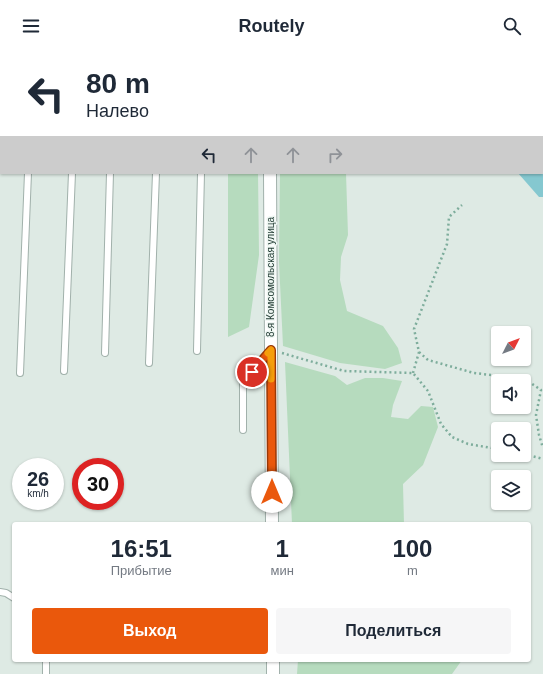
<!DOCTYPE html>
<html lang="ru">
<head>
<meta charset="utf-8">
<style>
  :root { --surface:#fff; --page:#f6f6f7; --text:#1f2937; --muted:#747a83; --accent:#ea580c }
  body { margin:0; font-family:Helvetica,sans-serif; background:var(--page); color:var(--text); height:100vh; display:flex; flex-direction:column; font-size:15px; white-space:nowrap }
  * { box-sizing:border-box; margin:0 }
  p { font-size:13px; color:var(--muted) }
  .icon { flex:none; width:22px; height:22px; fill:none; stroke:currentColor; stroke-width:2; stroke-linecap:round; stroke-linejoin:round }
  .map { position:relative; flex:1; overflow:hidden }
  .drawer { position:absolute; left:12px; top:470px; width:519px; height:140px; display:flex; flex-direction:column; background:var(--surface); border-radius:4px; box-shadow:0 1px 3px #0004 }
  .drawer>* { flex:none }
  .guide { position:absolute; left:0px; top:0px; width:543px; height:122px; box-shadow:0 1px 3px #0004; background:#fff; color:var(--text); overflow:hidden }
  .needle { width:26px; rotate:48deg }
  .controls { position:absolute; left:491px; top:274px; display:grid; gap:8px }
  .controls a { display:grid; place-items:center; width:40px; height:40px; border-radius:4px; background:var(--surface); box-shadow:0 1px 3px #0004; font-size:20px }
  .speed { position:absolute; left:12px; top:406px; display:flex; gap:8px; font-size:20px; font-weight:700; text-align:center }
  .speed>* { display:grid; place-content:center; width:52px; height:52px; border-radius:50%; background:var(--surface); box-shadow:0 1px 3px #0004; line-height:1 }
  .speed small { font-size:10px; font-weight:400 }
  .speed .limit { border:6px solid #d22; background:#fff; color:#111 }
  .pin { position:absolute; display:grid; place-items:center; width:34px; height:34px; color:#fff; margin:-17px; border:2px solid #fff; border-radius:50%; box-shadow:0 1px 4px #0007 }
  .me { position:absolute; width:44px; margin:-22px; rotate:0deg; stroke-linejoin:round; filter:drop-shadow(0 0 3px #0008) }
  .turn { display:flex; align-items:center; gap:14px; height:84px; padding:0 20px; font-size:18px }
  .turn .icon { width:52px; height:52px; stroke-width:2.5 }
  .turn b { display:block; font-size:28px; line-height:34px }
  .lanes { display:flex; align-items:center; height:38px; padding:0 20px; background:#0003; justify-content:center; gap:20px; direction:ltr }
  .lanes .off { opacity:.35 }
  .eta { display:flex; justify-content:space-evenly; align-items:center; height:68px; text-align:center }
  .eta b { font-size:24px; font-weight:600; line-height:28px }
  .primary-button { display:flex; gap:8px; margin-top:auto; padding:8px 20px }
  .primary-button a { flex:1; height:46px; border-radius:4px; background:var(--accent); color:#fff; font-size:16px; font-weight:600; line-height:46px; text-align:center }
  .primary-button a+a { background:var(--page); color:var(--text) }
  header { display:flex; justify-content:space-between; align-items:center; height:52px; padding:0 20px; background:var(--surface); font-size:18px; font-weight:600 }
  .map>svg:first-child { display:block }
</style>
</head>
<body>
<header><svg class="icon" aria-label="menu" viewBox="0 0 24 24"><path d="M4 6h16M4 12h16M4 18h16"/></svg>Routely<svg class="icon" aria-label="search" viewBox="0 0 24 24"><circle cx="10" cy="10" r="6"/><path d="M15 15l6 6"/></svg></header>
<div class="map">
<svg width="543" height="622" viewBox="0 0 543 622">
  <rect width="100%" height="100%" fill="#deeae4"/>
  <path fill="#b6dbbe" d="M281,0H393L394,1H281Z
    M228,121H258L259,203L249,275L228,285Z
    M280,121H346L348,183L341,205L340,228L347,259L383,274L398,296L402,311L385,317L340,311L283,294L279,210Z
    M285,310L335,324L347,333L365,326H383L402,329L393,353L391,365L408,367L421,354L433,355L438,375L423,413L403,432L404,472H292Z
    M298,608H462L452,622H297Z"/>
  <path fill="#85c8d0" d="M478,0H543V145H539L518,121H542V1H478Z"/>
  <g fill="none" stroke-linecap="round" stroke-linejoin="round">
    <defs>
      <path id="lane" d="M157,0V1
        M200,0V1
        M45,1V0
        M76,1V0
        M114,1V0
        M0,75L1,73
        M197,299L201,121
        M105,301L110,121
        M149,311L156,121
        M64,319L72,121
        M20,321L28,121
        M243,378V331L270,299
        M0,540L6,541L14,546
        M46,608V622"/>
      <path id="street" d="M269,0V1
        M270,121L272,472
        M273,608V622"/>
    </defs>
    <use href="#lane" stroke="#a1b1ab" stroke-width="8"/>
    <use href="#street" stroke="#a1b1ab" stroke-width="14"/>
    <path stroke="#7ead9c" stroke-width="2.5" stroke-dasharray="2 3" stroke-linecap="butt" d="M354,0L355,1
      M399,0V1
      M419,300L428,308L474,321L525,327L541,338L536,363L539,383L543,396
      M282,301L344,319L413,321L428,339L441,372L452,385L468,392L498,397
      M413,321L419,300L414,277L447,192L449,165L462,153
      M524,402L543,407"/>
    <use href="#lane" stroke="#fff" stroke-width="6"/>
    <use href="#street" stroke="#fff" stroke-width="12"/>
    <defs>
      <path id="rail" d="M13,1V0
        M23,1V0
        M0,21L1,19
        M0,35L1,33"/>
    </defs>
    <use href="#rail" stroke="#59756c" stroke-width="4.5"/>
    <use href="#rail" stroke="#eef6f2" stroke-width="3" stroke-dasharray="9" stroke-linecap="butt"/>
  </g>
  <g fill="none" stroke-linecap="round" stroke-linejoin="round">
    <defs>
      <path id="route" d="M252,320L271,298L272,440"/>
    </defs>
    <use href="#route" stroke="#983908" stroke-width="10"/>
    <use href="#route" stroke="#ea580c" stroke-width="7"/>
    <path stroke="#f59e0b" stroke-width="7" d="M268,301L271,298V327"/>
  </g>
  <g text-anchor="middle" stroke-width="3" stroke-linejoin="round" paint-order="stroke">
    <g font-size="10" fill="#1f3931" stroke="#eef6f2">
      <text transform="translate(270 225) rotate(-90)" y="4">8-я Комсомольская улица</text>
    </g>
  </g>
</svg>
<div class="controls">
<a><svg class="needle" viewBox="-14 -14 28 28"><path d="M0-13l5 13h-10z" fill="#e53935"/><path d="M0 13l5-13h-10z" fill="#747a83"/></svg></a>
<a><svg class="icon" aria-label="sound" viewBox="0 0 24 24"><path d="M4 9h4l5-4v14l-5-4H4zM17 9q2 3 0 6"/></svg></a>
<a><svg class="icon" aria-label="search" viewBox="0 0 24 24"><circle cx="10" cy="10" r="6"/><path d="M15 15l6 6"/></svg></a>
<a><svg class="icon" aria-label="layers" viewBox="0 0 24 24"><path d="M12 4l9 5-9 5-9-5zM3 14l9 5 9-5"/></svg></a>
</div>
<div class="speed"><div>26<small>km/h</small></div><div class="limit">30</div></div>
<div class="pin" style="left:252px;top:320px;background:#d93025"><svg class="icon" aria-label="arrive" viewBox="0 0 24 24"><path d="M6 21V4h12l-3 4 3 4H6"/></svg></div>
<svg class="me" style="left:272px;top:440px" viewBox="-20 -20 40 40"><circle r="19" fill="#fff"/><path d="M0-13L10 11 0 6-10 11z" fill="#ea580c"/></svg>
<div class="guide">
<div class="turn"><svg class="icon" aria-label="left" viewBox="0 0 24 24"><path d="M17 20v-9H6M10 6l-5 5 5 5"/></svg><div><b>80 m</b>Налево</div></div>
<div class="lanes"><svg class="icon" aria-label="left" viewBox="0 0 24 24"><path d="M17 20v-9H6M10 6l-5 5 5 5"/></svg><svg class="icon off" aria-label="ahead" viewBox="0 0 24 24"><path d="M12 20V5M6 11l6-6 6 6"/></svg><svg class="icon off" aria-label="ahead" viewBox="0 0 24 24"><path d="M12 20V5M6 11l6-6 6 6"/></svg><svg class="icon off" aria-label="right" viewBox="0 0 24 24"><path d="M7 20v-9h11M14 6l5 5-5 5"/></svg></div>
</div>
<section class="drawer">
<div class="eta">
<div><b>16:51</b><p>Прибытие</p></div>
<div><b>1</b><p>мин</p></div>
<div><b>100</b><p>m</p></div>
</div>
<div class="primary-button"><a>Выход</a><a>Поделиться</a></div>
</section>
</div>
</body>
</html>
